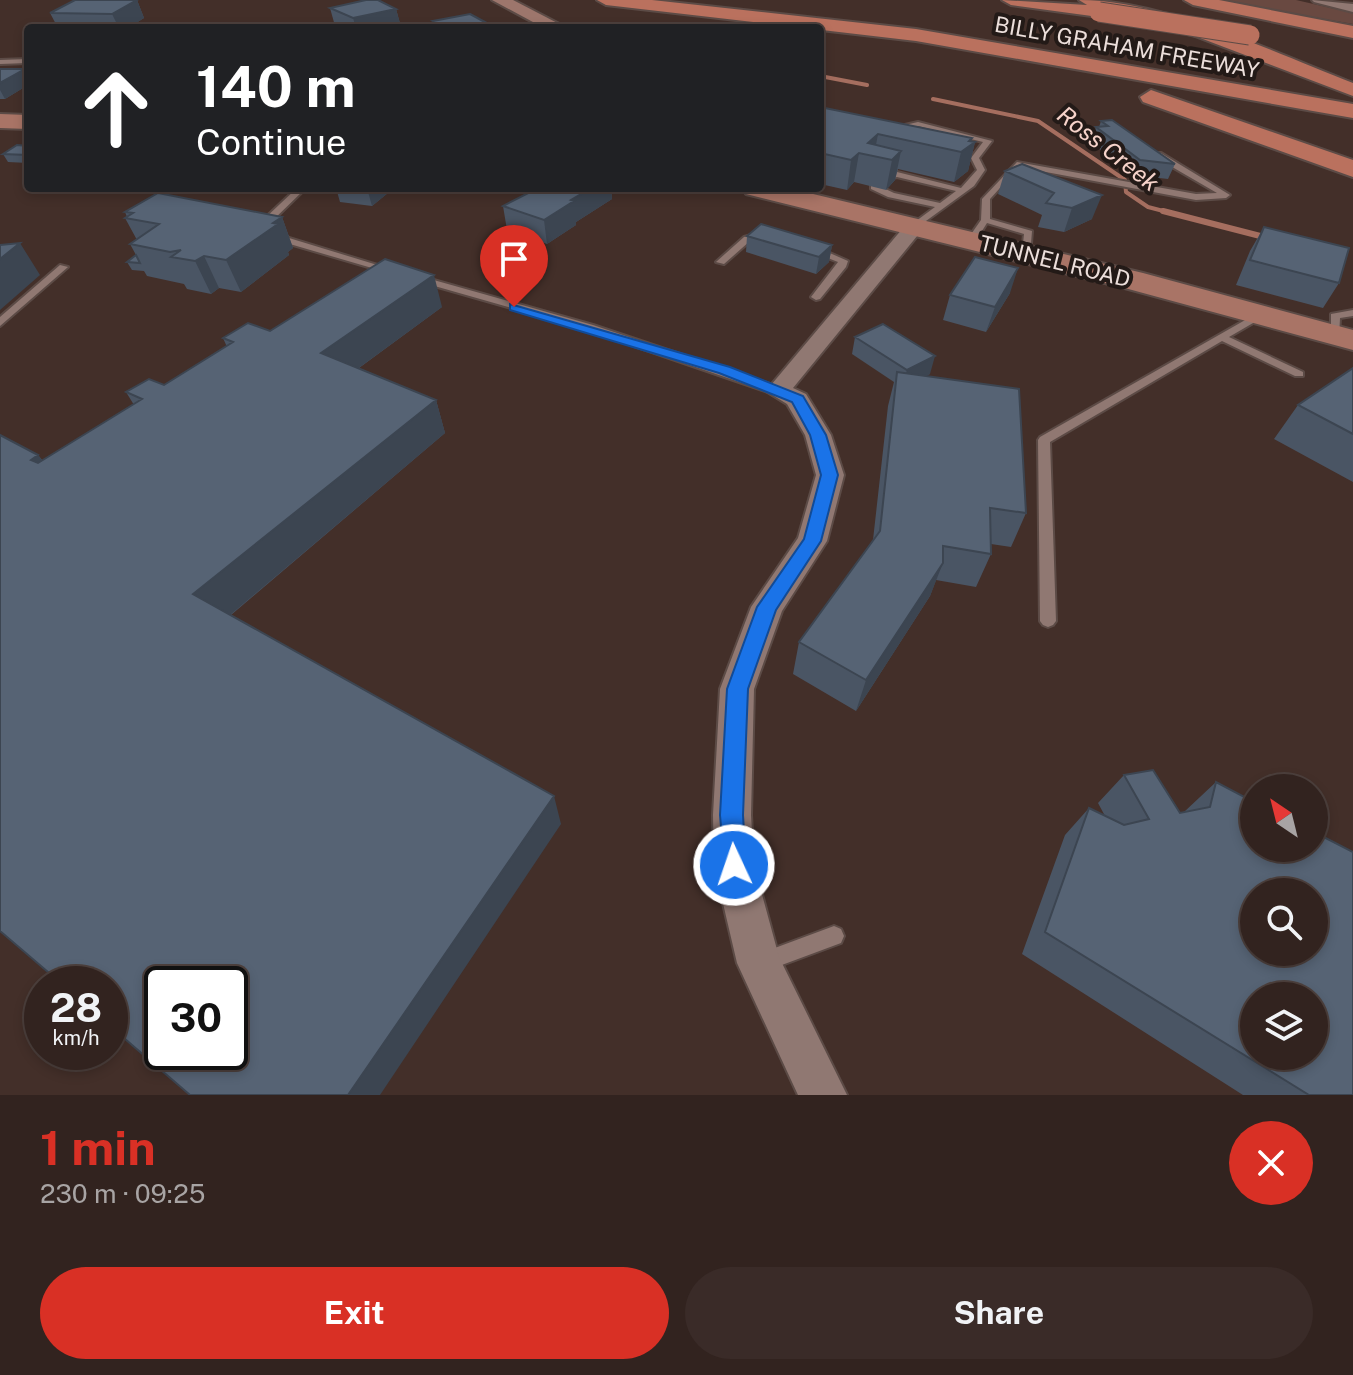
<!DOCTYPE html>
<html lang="en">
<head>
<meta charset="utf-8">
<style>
  :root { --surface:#32231f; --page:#3a2b28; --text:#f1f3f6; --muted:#a8a4a4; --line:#4d403d; --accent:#d93025 }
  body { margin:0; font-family:"Public Sans",sans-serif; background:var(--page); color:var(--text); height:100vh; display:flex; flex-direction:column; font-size:30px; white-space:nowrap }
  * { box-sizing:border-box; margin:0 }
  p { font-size:26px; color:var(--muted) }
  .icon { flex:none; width:44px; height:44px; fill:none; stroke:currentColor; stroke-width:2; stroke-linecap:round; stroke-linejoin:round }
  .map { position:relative; height:1095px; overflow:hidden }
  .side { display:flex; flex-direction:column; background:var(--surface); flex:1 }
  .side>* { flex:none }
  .guide { position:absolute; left:24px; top:24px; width:800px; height:168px; border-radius:8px; box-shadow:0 4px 12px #0003,0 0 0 2px var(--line); background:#202124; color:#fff; overflow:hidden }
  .needle { width:52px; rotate:325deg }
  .fabs { position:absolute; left:1240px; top:774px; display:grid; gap:16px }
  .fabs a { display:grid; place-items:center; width:88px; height:88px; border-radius:50%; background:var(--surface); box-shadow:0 4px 12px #0003,0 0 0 2px var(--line); font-size:40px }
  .speed { position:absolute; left:24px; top:966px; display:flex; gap:16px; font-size:40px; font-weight:700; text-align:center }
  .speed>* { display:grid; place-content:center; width:104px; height:104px; border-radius:50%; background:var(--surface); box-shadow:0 4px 12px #0003,0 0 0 2px var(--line); line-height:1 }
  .speed small { font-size:20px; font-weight:400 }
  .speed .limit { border:4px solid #111; border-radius:12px; background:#fff; color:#111 }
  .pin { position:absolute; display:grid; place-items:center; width:68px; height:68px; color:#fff; margin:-82px -34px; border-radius:50% 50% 50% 0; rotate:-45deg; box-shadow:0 0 8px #0007 }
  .pin .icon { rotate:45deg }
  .me { position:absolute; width:88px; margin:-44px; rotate:357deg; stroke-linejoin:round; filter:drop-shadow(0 0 6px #0008) }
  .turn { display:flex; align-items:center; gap:28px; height:168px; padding:0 40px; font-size:36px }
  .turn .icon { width:104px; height:104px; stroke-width:2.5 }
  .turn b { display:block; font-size:56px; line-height:68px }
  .round { display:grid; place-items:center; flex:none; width:84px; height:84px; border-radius:42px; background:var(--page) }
  .head { display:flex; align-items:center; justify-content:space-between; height:136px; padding:0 40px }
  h1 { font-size:48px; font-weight:700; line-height:60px; color:var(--accent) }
  .cta { display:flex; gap:16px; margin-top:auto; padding:16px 40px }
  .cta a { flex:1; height:92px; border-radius:48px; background:var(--accent); color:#fff; font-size:32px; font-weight:700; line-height:92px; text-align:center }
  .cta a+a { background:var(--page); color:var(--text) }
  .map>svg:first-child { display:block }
</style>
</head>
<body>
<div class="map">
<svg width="1353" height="1095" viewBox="0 0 1353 1095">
  <rect width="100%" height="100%" fill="#432f29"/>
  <path fill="#694941" d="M1215,0H1296L1353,13V24Z"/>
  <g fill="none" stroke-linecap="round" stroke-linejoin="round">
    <path stroke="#a56e5f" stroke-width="4" d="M659,27L662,28
      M820,76L867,85
      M933,99L1038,121L1125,180L1126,192L1148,207L1171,213"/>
    <path stroke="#a56e5f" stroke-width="6" d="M1163,211L1268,238"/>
    <defs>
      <path id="lane" d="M28,59V63L0,64V60Z
        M918,122L992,141L979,158L985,170L974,186L915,229L911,226L912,224L935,207L888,197L871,189V185H877L894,193L940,203L956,191L897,177L884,180L880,178L897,172L961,188L977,170L971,158L983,142L918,126L887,132L883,130Z
        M1155,153H1161L1230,195L1226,198L1196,200L1019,167L990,199V219L1032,231L1030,256L1022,254L1024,234L987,223L975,242L967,240L981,220L982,199L1017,162L1196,194L1217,193L1155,157Z
        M297,188H306L269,224H263V220Z
        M277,229L289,238L397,271L389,273L283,242L272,232Z
        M762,232L767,235L765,237L750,241L724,264L716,262L744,237Z
        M810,247H816L848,261L846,267L820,299L816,300L811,297L838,262L810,251Z
        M60,265L68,267L0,326V317Z
        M417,277H423L593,325L782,388L784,391L778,395L774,394L585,329L417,281Z
        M1353,310V316L1340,318L1339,337H1331V314Z
        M1261,311L1265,312V316L1229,337L1303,372V376H1295L1222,341L1050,442L1056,621L1053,625L1048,627L1043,625L1040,621L1038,440L1040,437Z
        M834,926L841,929L844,936L841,943L763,972L756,969L753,962L756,955Z"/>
      <path id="street" d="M1312,0L1353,4V12L1314,2Z
        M915,220L925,226L922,230L793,388L806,394L831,435L844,475L827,541L782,611L754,689L751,815L754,865L779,957L847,1095H798L737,963L714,865L713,815L720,689L751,607L798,538L816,475L805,435L787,404L766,391L908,222Z"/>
      <path id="secondary" d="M492,0H513L567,28H544Z"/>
      <path id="primary" d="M0,114L28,115V129L0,128Z
        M742,188H788L1143,273L1353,330V350L1121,287L746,194Z"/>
      <path id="highway" d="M597,0H652L916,29L1353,104V118L916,41L606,5Z
        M1002,0L1087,5L1079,0C1164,0 1273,52 1353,83V96L1195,36L1107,11L1099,17L1011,5Z
        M1184,0H1219L1353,26V38L1193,5Z
        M1151,90L1353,160V177L1143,102L1140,97Z"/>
    </defs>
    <use href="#lane" stroke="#5c4b46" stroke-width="4"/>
    <use href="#street" stroke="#5c4b46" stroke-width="4"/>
    <use href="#secondary" stroke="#5c4b46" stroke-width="4"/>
    <use href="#primary" stroke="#5c4b46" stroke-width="4"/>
    <use href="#highway" stroke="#5c4b46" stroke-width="4"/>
    <use href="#lane" fill="#907872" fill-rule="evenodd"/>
    <use href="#street" fill="#907872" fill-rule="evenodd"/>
    <use href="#secondary" fill="#9d766c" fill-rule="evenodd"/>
    <use href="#primary" fill="#a97466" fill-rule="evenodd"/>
    <use href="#highway" fill="#ba715e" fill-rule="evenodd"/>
    <defs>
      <path id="highway-bridge" d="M1099,12L1250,35"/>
    </defs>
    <use href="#highway-bridge" stroke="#5c4b46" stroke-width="21" stroke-linecap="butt"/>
    <use href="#highway-bridge" stroke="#ba715e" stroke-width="19"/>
  </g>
  <path fill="#4a5564" d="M137,0L144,18L128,28H58L50,13Z
    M330,8L396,9L401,27L340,28L335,26Z
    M28,63V85L5,99H0V69H23L22,67Z
    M820,107L975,142L968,171L954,182L898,169L895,180L886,190L854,182L847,190L820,184Z
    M1101,121L1175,164L1168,179L1134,175L1090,142L1096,127H1099Z
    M28,146V163L8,162L3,154Z
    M1022,164L1092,219L1064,232L1038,227L1042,215L998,194L1005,171Z
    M336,188H394L372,206L340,202Z
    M538,188H611L612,199L576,222V225L547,244L507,230L503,206Z
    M125,212L282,217L293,248L288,252L289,255L241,292L219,288L211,294L187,289L184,284L147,276L144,271L132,270L127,262L136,255L130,244L137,240L125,218L127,217Z
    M1264,227L1339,283L1323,308L1236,285L1250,251Z
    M747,236L832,245L829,262L816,274L746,252Z
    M1010,293L986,332L943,320L950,295Z
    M442,307L359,368L436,400L445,433L231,615L561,824L0,931L38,455L43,461L134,405L126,392L164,385L227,347L223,338Z
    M855,337L930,374L925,376L1026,513L1011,547L991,544V554L976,587L936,580L930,596L856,711L793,674L799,642L873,540L888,406L894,382L852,354Z
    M1353,368V482L1274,439L1298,405Z
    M1124,775L1180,813L1184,812L1216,782L1353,1095H1243L1022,954L1065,835L1089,808L1105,816L1098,803Z"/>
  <path fill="#3c4551" d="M137,0L144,18L128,28H119L112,14Z
    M396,9L401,27L356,28L353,18Z
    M25,69L28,75V85L5,99L0,90V83Z
    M878,134L874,156L868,143Z
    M972,138L970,146L975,142L968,171L954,182L961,152Z
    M901,151L895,180L886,190L892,160Z
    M859,153L854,182L847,190L851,160Z
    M367,188H394L372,206Z
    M591,188H611L612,199L576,222V225L547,244L544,220L571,200Z
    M1102,195L1092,219L1064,232L1072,208Z
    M282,217L293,248L288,252L289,255L241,292L226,260Z
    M20,243L40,275L0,310V247Z
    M832,245L829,262L816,274L819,257Z
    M204,256L219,288L211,294L195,261Z
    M1018,268L1010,293L986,332L995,307Z
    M434,275L442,307L334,386L321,353Z
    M935,356L930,374L902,388L907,370Z
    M436,400L445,433L216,627L193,594Z
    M38,455L65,489L31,460Z
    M943,563L930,596L856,711L866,680Z
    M554,796L561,824L380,1095H348Z"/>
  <path fill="#566374" stroke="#3c4551" stroke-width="2" fill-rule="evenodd" d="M75,0H137L112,14L50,13Z
    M366,0H378L396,9L353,18L330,8Z
    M470,14L496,28H418L422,24H439L433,21Z
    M0,69H25L0,83Z
    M820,107L972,138L969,141L975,142L961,152L878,134L868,143L901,151L892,160L859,153L851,160L820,153Z
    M1112,120L1175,164L1140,160L1096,127L1108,126L1101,121Z
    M17,145L28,146V155L3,154Z
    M1022,164L1102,195L1072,208L1046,203L1054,193L1005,171Z
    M538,188H591L571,200L574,201L544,220L503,206Z
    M158,193L282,217L273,223L278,224L226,260L204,256L195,261L171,257L181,250L170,252L130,244L159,224L125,218L133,213L125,212Z
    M761,224L832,245L819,257L747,236Z
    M1264,227L1349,248L1339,283L1250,260Z
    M20,243L0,259V245Z
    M136,255L140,263L127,262Z
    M975,257L1018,268L995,307L950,295Z
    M385,259L434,275L321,353L436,400L193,594L554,796L348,1095H190L110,1026V984H62L0,931V435L38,455L31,460L38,463L142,399L126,392L149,379L164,385L233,342L223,338L248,323L270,331ZM162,984H230V1052H162Z
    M883,324L935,356L907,370L855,337Z
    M1353,368V434L1298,405Z
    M897,372L1019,389L1026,513L990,508L991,554L943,546V563L866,680L799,642L880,531Z
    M1153,770L1180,813L1210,807L1216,782L1254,802V848H1314V832L1353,852V1095H1309L1045,932L1089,808L1124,825L1149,819L1124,775ZM1254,892H1314V952H1254ZM1254,996H1314V1056H1254Z"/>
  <path fill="#1a73e8" stroke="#114b97" stroke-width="2" d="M510,304L730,367L803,396L826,435L838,475L821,541L776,610L748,689L743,815L746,865L743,874L734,877L725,874L720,815L727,689L757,607L804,539L821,475L810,435L792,402L719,373L510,310Z"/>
  <g text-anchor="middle" stroke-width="8" stroke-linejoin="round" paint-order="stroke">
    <g font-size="22" fill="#ecdfdb" stroke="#231a17">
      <text transform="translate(1127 47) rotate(10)" y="8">BILLY GRAHAM FREEWAY</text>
      <text transform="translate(1055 261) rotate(14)" y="8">TUNNEL ROAD</text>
    </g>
    <g font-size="24" font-style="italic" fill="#f6d3ca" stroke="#231a17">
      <text transform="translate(1108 149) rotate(38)" y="8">Ross Creek</text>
    </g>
  </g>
</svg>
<div class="fabs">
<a><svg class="needle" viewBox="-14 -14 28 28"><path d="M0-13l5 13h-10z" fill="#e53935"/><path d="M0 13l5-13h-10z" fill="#a8a4a4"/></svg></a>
<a><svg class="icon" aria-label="search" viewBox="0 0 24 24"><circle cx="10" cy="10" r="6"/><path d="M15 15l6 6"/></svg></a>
<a><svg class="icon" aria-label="layers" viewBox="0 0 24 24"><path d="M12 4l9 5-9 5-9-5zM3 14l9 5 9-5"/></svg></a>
</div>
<div class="speed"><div>28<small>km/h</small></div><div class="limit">30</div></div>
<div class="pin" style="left:514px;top:307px;background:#d93025"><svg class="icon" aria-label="arrive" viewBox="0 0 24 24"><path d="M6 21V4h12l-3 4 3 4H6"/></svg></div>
<svg class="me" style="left:734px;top:865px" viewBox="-20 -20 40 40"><circle r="17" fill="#1a73e8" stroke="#fff" stroke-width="3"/><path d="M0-11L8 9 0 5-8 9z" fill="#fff"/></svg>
<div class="guide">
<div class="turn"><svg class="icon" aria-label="ahead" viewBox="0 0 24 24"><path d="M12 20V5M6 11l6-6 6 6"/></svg><div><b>140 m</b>Continue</div></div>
</div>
</div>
<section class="side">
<div class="head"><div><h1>1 min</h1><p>230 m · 09:25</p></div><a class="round" style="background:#d93025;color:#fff"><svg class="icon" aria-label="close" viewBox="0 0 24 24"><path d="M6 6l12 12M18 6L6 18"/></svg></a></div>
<div class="cta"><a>Exit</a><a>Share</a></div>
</section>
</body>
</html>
